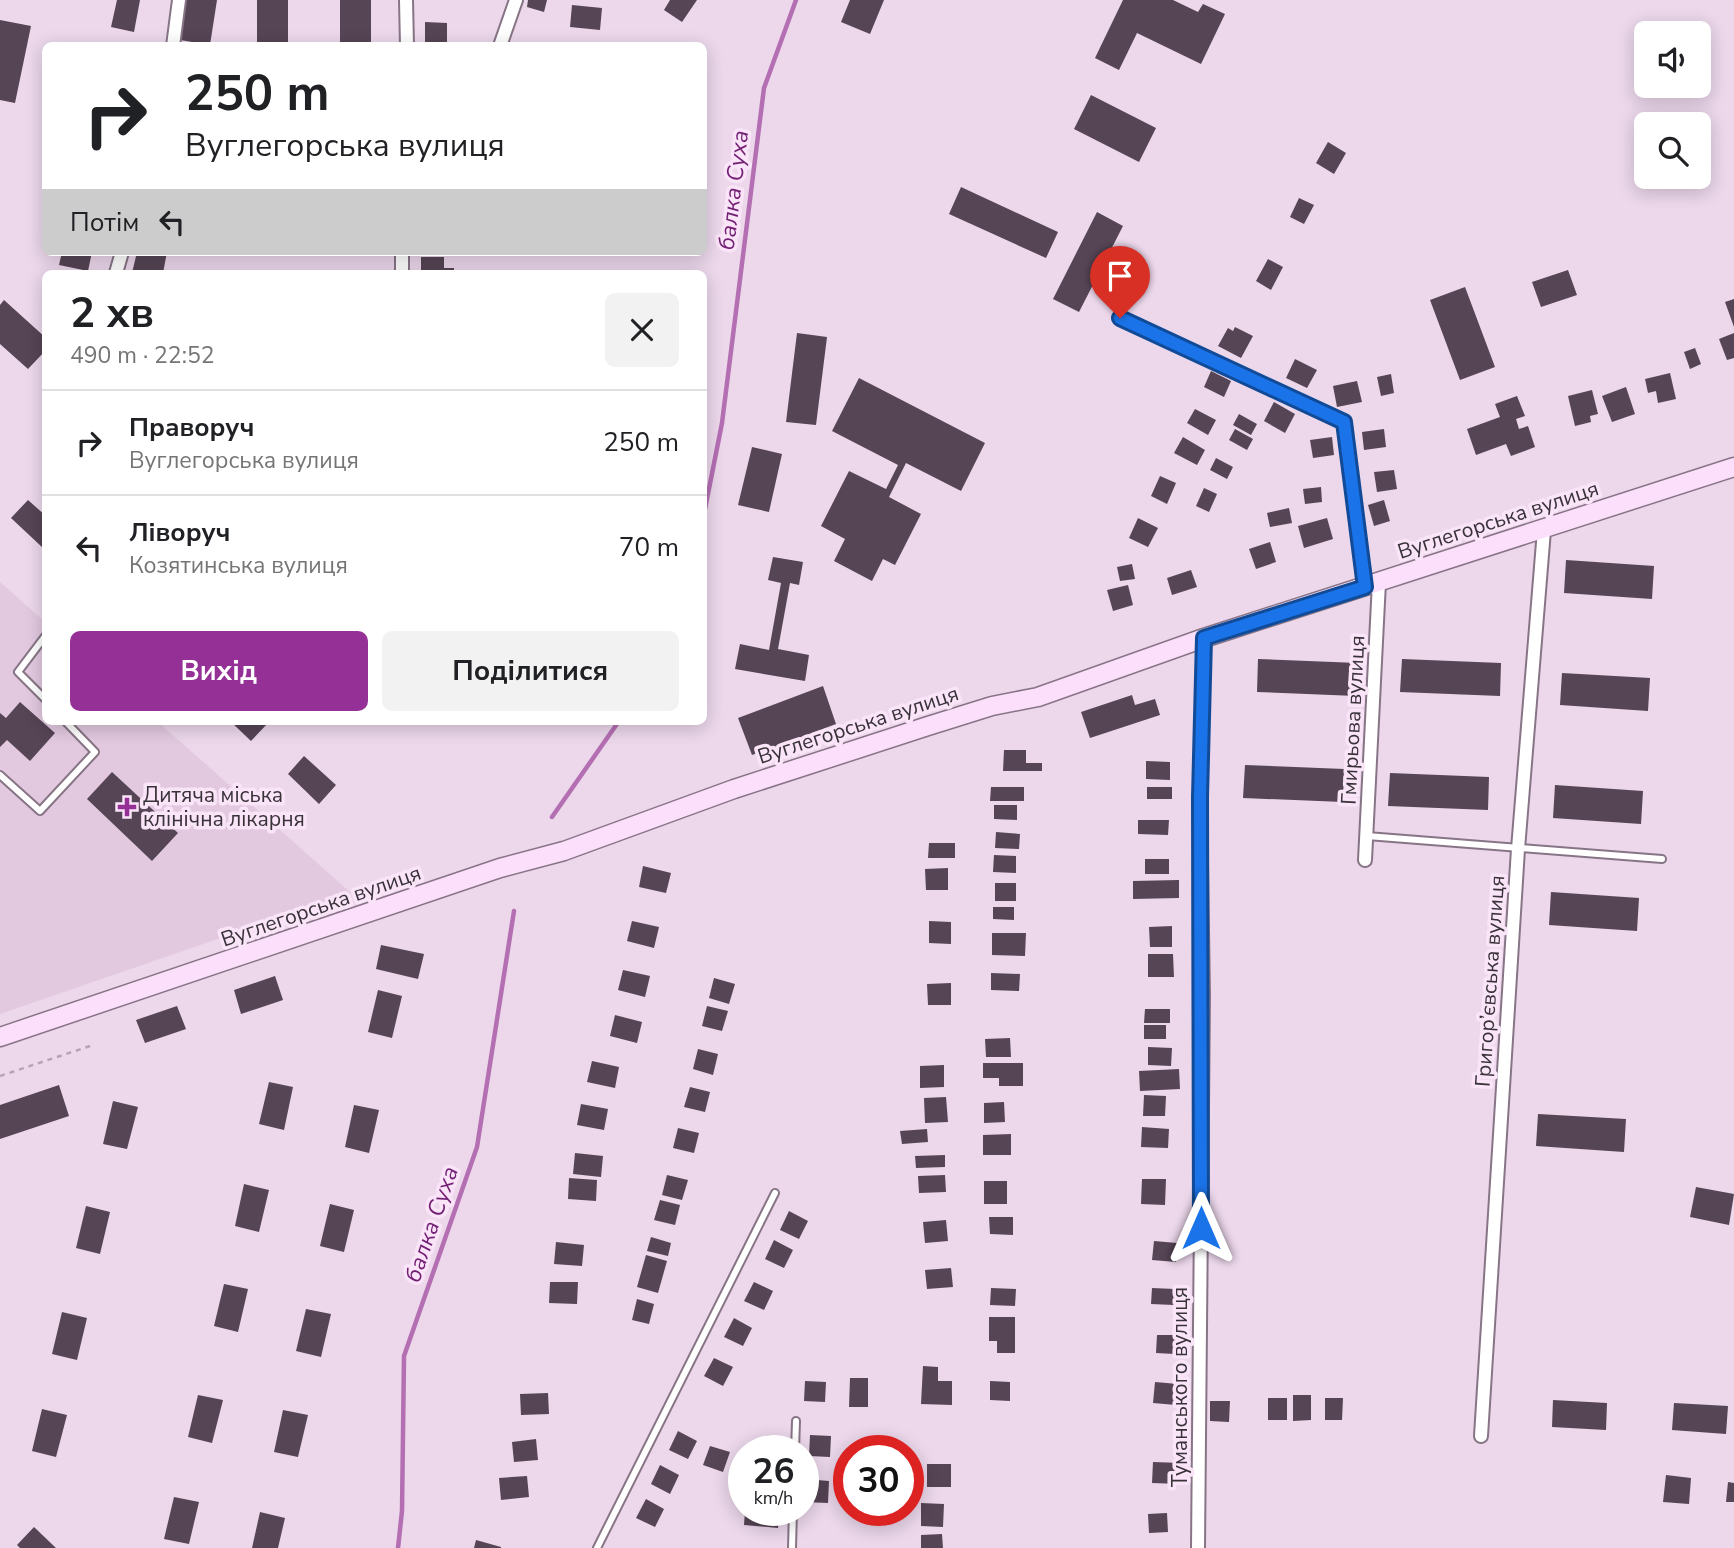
<!DOCTYPE html>
<html lang="uk">
<head>
<meta charset="utf-8">
<style>
  :root { --surface:#fff; --page:#f2f2f2; --text:#202124; --muted:#757577; --line:#e0e0e0; --accent:#953096 }
  body { margin:0; font-family:"Nunito Sans",sans-serif; background:var(--page); color:var(--text); height:100vh; display:flex; flex-direction:column; font-size:26px; white-space:nowrap }
  * { box-sizing:border-box; margin:0 }
  p { font-size:23px; color:var(--muted) }
  .icon { flex:none; width:38px; height:38px; fill:none; stroke:currentColor; stroke-width:2; stroke-linecap:round; stroke-linejoin:round }
  .map { position:relative; flex:1; overflow:hidden }
  .panel { position:absolute; left:42px; top:270px; width:665px; height:455px; display:flex; flex-direction:column; background:var(--surface); border-radius:10px; box-shadow:0 4px 18px #0003 }
  .panel>* { flex:none }
  .guide { position:absolute; left:42px; top:42px; width:665px; height:214px; border-radius:10px; box-shadow:0 4px 18px #0003; background:#fff; color:var(--text); overflow:hidden }
  .tools { position:absolute; left:1634px; top:21px; display:grid; gap:14px }
  .tools a { display:grid; place-items:center; width:77px; height:77px; border-radius:10px; background:var(--surface); box-shadow:0 4px 18px #0003; font-size:35px }
  .speed { position:absolute; left:728px; top:1435px; display:flex; gap:14px; font-size:35px; font-weight:700; text-align:center }
  .speed>* { display:grid; place-content:center; width:91px; height:91px; border-radius:50%; background:var(--surface); box-shadow:0 4px 18px #0003; line-height:1 }
  .speed small { font-size:18px; font-weight:400 }
  .speed .limit { border:10px solid #d22; background:#fff; color:#111 }
  .pin { position:absolute; display:grid; place-items:center; width:60px; height:60px; color:#fff; margin:-72px -30px; border-radius:50% 50% 50% 0; rotate:-45deg; box-shadow:0 0 7px #0007 }
  .pin .icon { rotate:45deg }
  .me { position:absolute; width:77px; margin:-38px; rotate:0deg; stroke-linejoin:round; filter:drop-shadow(0 0 5px #0008) }
  .turn { display:flex; align-items:center; gap:24px; height:147px; padding:0 28px; font-size:32px }
  .turn .icon { width:91px; height:91px; stroke-width:2.5 }
  .turn b { display:block; font-size:49px; line-height:60px }
  .then { display:flex; align-items:center; height:66px; padding:0 28px; background:#0003; gap:14px; font-size:26px }
  .round { display:grid; place-items:center; flex:none; width:74px; height:74px; border-radius:10px; background:var(--page) }
  .overview { display:flex; align-items:center; justify-content:space-between; height:119px; padding:0 28px }
  h1 { font-size:42px; font-weight:700; line-height:52px }
  .button { display:flex; gap:14px; margin-top:auto; padding:14px 28px }
  .button a { flex:1; height:80px; border-radius:10px; background:var(--accent); color:#fff; font-size:28px; font-weight:700; line-height:80px; text-align:center }
  .button a+a { background:var(--page); color:var(--text) }
  ul { padding:0; list-style:none }
  li { display:flex; align-items:center; gap:21px; height:105px; padding:0 28px; border-top:2px solid var(--line) }
  li div { flex:1 }
  li b { display:block; font-size:26px }
  li em { font-style:normal }
  .map>svg:first-child { display:block }
</style>
</head>
<body>
<div class="map">
<svg width="1734" height="1548" viewBox="0 0 1734 1548">
  <rect width="100%" height="100%" fill="#ecd7eb"/>
  <path fill="#e2c9e0" d="M0,582L45,622L46,721H157L351,893L0,1014Z"/>
  <g fill="none" stroke-linecap="round" stroke-linejoin="round">
    <path stroke="#b46fb3" stroke-width="4.5" d="M704,514L722,423L764,88L796,0
      M552,817L619,721
      M398,1548L402,1511L404,1356L477,1147L514,911"/>
  </g>
  <path fill="#564555" d="M117,0H140L134,32L111,27Z
    M185,0H217L210,45L180,40Z
    M257,0H288V46H257Z
    M340,0H371V44H340Z
    M528,0H547L544,12L527,7Z
    M670,0H697L682,22L664,10Z
    M850,0H884L870,34L841,22Z
    M1123,0H1173L1198,12L1203,4L1225,14L1201,64L1137,33L1119,70L1095,58Z
    M572,5L602,8L600,30L570,27Z
    M0,20L31,26L15,103L0,100Z
    M425,22L447,23V46H425Z
    M1091,95L1156,128L1139,162L1074,129Z
    M1328,142L1346,153L1334,174L1316,163Z
    M961,187L1058,232L1046,258L949,214Z
    M1299,198L1314,205L1304,224L1290,217Z
    M1097,212L1123,226L1079,312L1053,299Z
    M62,252H92L88,271L59,265Z
    M137,252H167L163,273H132Z
    M421,257H444V268H454V273H421Z
    M1268,259L1283,267L1271,290L1256,281Z
    M1568,270L1577,295L1541,307L1532,282Z
    M1465,287L1495,367L1460,380L1430,300Z
    M1734,299V327L1725,302Z
    M4,300L46,338V350L28,369L0,344V305Z
    M1235,327L1253,336L1241,358L1218,346L1228,328L1233,331Z
    M797,333L827,337L816,425L786,422Z
    M1734,333V358L1727,360L1719,339Z
    M1695,348L1701,364L1690,369L1684,352Z
    M1295,359L1317,370L1307,388L1286,378Z
    M1211,371L1231,381L1224,397L1204,387Z
    M1670,373L1676,399L1658,403L1656,391L1648,393L1645,379Z
    M1391,374L1394,393L1381,396L1377,377Z
    M859,378L985,443L961,491L906,463L889,497L921,514L895,565L883,559L872,581L834,561L845,539L821,526L849,471L886,489L898,465L832,431Z
    M1357,381L1362,402L1337,407L1333,386Z
    M1626,387L1635,414L1612,422L1602,396Z
    M1592,390L1598,414L1590,416L1591,422L1575,426L1568,396Z
    M1517,396L1525,416L1516,419L1519,429L1528,426L1535,447L1511,456L1506,444L1476,455L1467,429L1500,417L1495,404Z
    M1274,402L1295,414L1285,433L1264,421Z
    M1195,409L1216,420L1208,435L1187,423Z
    M1239,414L1257,424L1251,435L1233,425Z
    M1235,429L1253,439L1247,450L1229,440Z
    M1384,429L1386,447L1364,450L1362,432Z
    M1183,437L1205,450L1197,465L1174,453Z
    M1332,437L1334,455L1313,458L1310,440Z
    M752,447L782,454L769,512L738,505Z
    M1216,458L1233,467L1227,479L1210,470Z
    M1394,470L1397,489L1377,492L1374,472Z
    M1160,476L1176,483L1167,504L1151,496Z
    M1321,487L1322,502L1305,504L1303,489Z
    M1204,488L1217,494L1209,512L1196,506Z
    M28,500L46,516V544L43,548L11,518Z
    M1384,500L1390,521L1374,526L1368,505Z
    M1289,508L1292,523L1270,527L1267,513Z
    M1138,518L1158,528L1148,547L1129,538Z
    M1327,518L1333,539L1304,548L1298,526Z
    M1270,542L1276,562L1256,569L1249,549Z
    M773,557L803,562L799,585L790,583L778,649L809,655L805,681L735,669L740,644L769,650L781,583L768,580Z
    M1566,560L1654,566L1652,599L1564,593Z
    M1132,564L1135,579L1120,581L1117,567Z
    M1191,570L1197,587L1172,595L1167,578Z
    M1128,585L1133,605L1113,611L1107,590Z
    M1258,659L1358,663L1356,696L1257,692Z
    M1402,659L1501,663L1500,696L1400,692Z
    M1562,673L1650,678L1648,711L1560,705Z
    M823,686L836,724L752,755L738,718Z
    M1132,695L1135,705L1155,699L1160,715L1090,738L1081,712Z
    M20,702L55,733L30,761L7,740L0,747V713L6,718Z
    M230,721H267L268,723L251,741Z
    M1004,750H1026V763H1042V771H1003Z
    M304,756L336,785L319,804L288,774Z
    M1146,761L1170,762V780L1146,779Z
    M1245,765L1344,769L1343,802L1243,798Z
    M112,772L178,833L152,861L87,799Z
    M1390,773L1489,777L1488,810L1388,806Z
    M1555,785L1643,791L1641,824L1553,818Z
    M991,787H1024V801H990Z
    M1147,787H1172V799H1147Z
    M994,805H1017V820L994,819Z
    M1138,820H1169L1168,835L1138,834Z
    M996,832L1020,834L1019,849L995,848Z
    M929,843H955V858H928Z
    M994,855L1016,856V873L993,872Z
    M1145,859H1169V874H1145Z
    M643,866L671,873L666,893L639,887Z
    M948,868V890H926L925,869Z
    M1179,880V898L1133,899V881Z
    M995,883H1016V901H995Z
    M1551,892L1639,898L1637,931L1549,925Z
    M993,907H1014V920L993,919Z
    M632,921L659,927L654,948L627,941Z
    M929,921L951,922V944L929,943Z
    M1172,926V947H1150L1149,927Z
    M992,933H1026L1025,956L992,955Z
    M381,945L424,954L418,979L376,969Z
    M1148,954H1173L1174,977H1148Z
    M623,970L650,976L645,997L618,990Z
    M991,973L1020,974L1019,991L991,990Z
    M275,976L283,1000L241,1014L234,990Z
    M714,978L735,984L729,1004L709,998Z
    M951,983V1005H928L927,984Z
    M378,990L402,996L392,1038L368,1032Z
    M177,1006L186,1029L145,1043L136,1020Z
    M707,1006L728,1011L722,1031L702,1026Z
    M1145,1009H1170V1023H1144Z
    M615,1015L642,1022L637,1043L610,1036Z
    M1144,1025H1166V1039H1144Z
    M1010,1038L1011,1057H986L985,1039Z
    M1148,1047L1172,1048L1171,1066L1148,1065Z
    M698,1049L718,1054L713,1075L693,1069Z
    M592,1061L619,1067L615,1088L587,1082Z
    M983,1063H1023V1086H999V1078H983Z
    M944,1065V1087L920,1088V1066Z
    M1179,1069L1180,1089L1140,1091L1139,1071Z
    M269,1082L293,1087L284,1130L259,1124Z
    M59,1085L69,1116L0,1139V1105Z
    M690,1087L710,1092L705,1112L684,1107Z
    M1144,1095L1166,1096L1165,1116H1143Z
    M946,1097L948,1122L925,1123L924,1098Z
    M113,1101L138,1107L127,1149L103,1144Z
    M1004,1102L1005,1122L984,1123V1103Z
    M581,1104L608,1109L604,1130L577,1125Z
    M354,1105L379,1110L369,1153L345,1147Z
    M1538,1114L1626,1119L1624,1152L1536,1146Z
    M1142,1127L1169,1129L1168,1148L1141,1147Z
    M678,1128L699,1133L694,1153L673,1148Z
    M927,1129L928,1142L902,1144L900,1131Z
    M1011,1134V1155H983V1135Z
    M575,1153L603,1156L601,1177L573,1174Z
    M945,1155V1167L916,1168L915,1156Z
    M667,1175L688,1180L682,1200L662,1195Z
    M945,1175L946,1192L919,1193L918,1176Z
    M569,1178L597,1180L596,1201L568,1199Z
    M1142,1179H1166L1165,1205L1141,1204Z
    M984,1181H1007V1204H984Z
    M244,1184L269,1190L259,1232L235,1226Z
    M1696,1187L1734,1194L1729,1225L1690,1217Z
    M660,1200L680,1205L675,1225L654,1220Z
    M330,1204L354,1210L344,1252L320,1246Z
    M86,1206L110,1212L100,1254L76,1248Z
    M789,1211L808,1221L799,1239L780,1230Z
    M989,1217H1013V1235L990,1234Z
    M946,1220L948,1241L925,1243L923,1222Z
    M651,1237L671,1243L668,1256L647,1251Z
    M774,1240L793,1250L784,1268L765,1259Z
    M1154,1241L1177,1243L1176,1262L1152,1260Z
    M556,1242L584,1245L582,1266L554,1264Z
    M646,1255L667,1261L658,1293L637,1287Z
    M951,1268L953,1287L927,1289L925,1270Z
    M550,1282H578L577,1304L549,1303Z
    M754,1282L773,1291L764,1310L744,1301Z
    M224,1284L248,1289L238,1332L214,1326Z
    M991,1288L1016,1289L1015,1306L990,1305Z
    M1152,1288L1175,1289L1174,1305L1151,1304Z
    M637,1299L654,1304L649,1324L632,1320Z
    M306,1309L331,1314L321,1357L296,1351Z
    M62,1312L87,1318L77,1360L52,1354Z
    M989,1317H1015V1353H997V1341H989Z
    M734,1318L752,1328L743,1346L724,1337Z
    M1157,1335H1176L1175,1354L1156,1353Z
    M714,1358L733,1367L723,1386L704,1376Z
    M923,1366L938,1367V1381H952V1405L921,1404Z
    M850,1378H868V1407H849Z
    M805,1381L826,1382L825,1402L804,1401Z
    M990,1381L1010,1382V1401L990,1400Z
    M1155,1382L1178,1384L1176,1405L1153,1403Z
    M548,1393L549,1414L521,1415L520,1394Z
    M198,1395L223,1400L212,1443L188,1437Z
    M1293,1395H1311V1420L1293,1421Z
    M1268,1398H1287V1420H1268Z
    M1325,1398H1343L1342,1420H1325Z
    M1553,1400L1607,1403L1606,1430L1552,1427Z
    M1210,1401H1230L1229,1422L1210,1421Z
    M1674,1403L1728,1406L1726,1434L1672,1430Z
    M42,1409L67,1415L56,1457L32,1451Z
    M283,1410L308,1415L298,1457L274,1452Z
    M678,1431L697,1441L688,1459L669,1450Z
    M767,1435L786,1438L785,1451H766Z
    M810,1435L831,1436L830,1457L809,1456Z
    M536,1439L538,1460L514,1462L512,1442Z
    M710,1446L730,1452L723,1472L703,1465Z
    M1153,1462L1182,1463L1181,1484L1152,1483Z
    M927,1464H951V1487H927Z
    M660,1465L679,1475L670,1494L651,1484Z
    M1666,1475L1691,1478L1689,1504L1663,1502Z
    M527,1476L529,1497L501,1500L499,1478Z
    M805,1479L829,1481L828,1503L804,1502Z
    M1728,1482L1734,1483V1502H1726Z
    M174,1497L199,1502L189,1544L164,1539Z
    M646,1499L664,1509L655,1527L636,1518Z
    M921,1503L944,1504L943,1527L921,1526Z
    M745,1511L779,1513L778,1528L744,1525Z
    M260,1512L285,1518L278,1548H252Z
    M1167,1513L1168,1532L1149,1533L1148,1514Z
    M34,1527L56,1548H20L17,1545Z
    M942,1534L943,1548H921V1535Z
    M476,1540L501,1547V1548H474Z"/>
  <g fill="none" stroke-linecap="round" stroke-linejoin="round">
    <defs>
      <path id="lane" d="M46,635L18,672L46,700
        M0,775L40,811L95,752L65,721
        M1367,836L1662,859
        M795,1451L796,1421
        M597,1548L775,1193
        M792,1548L793,1510"/>
      <path id="street" d="M406,0L407,46
        M173,46L179,0
        M500,46L516,0
        M116,273L122,252
        M402,273V252
        M1120,318L1344,422L1365,587
        M1365,860L1379,582
        M1481,1436L1518,849L1544,530
        M1198,1548L1203,996L1200,797L1204,638"/>
      <path id="secondary" d="M0,1037L500,868L564,851L734,789L928,726L992,706L1038,697L1204,638L1734,467"/>
    </defs>
    <use href="#lane" stroke="#877586" stroke-width="10"/>
    <use href="#street" stroke="#877586" stroke-width="16"/>
    <use href="#secondary" stroke="#877586" stroke-width="21"/>
    <path stroke="#b4a4b4" stroke-width="2.5" stroke-dasharray="5 5" stroke-linecap="butt" d="M0,1076L93,1045"/>
    <use href="#lane" stroke="#fff" stroke-width="6"/>
    <use href="#street" stroke="#fff" stroke-width="12"/>
    <use href="#secondary" stroke="#fbdffb" stroke-width="18"/>
  </g>
  <g fill="none" stroke-linecap="round" stroke-linejoin="round">
    <defs>
      <path id="route" d="M1120,318L1344,422L1365,587L1204,638L1200,797L1201,1228"/>
    </defs>
    <use href="#route" stroke="#114b97" stroke-width="18"/>
    <use href="#route" stroke="#1a73e8" stroke-width="12"/>
  </g>
  <path fill="#953096" stroke="#f9e4f8" stroke-width="2.5" d="M123.5 796.5h7v7h7v7h-7v7h-7v-7h-7v-7h7z"/>
  <g text-anchor="middle" stroke-width="7" stroke-linejoin="round" paint-order="stroke">
    <g font-size="21" fill="#393239" stroke="#f9e4f8">
      <text transform="translate(1498 520) rotate(-18)" y="7">Вуглегорська вулиця</text>
      <text transform="translate(1353 720) rotate(-87)" y="7">Гмирьова вулиця</text>
      <text transform="translate(858 725) rotate(-18)" y="7">Вуглегорська вулиця</text>
      <text transform="translate(321 906) rotate(-19)" y="7">Вуглегорська вулиця</text>
      <text transform="translate(1490 981) rotate(-86)" y="7">Григор’євська вулиця</text>
      <text transform="translate(1180 1387) rotate(-90)" y="7">Туманського вулиця</text>
    </g>
    <g font-size="21" fill="#393239" stroke="#f9e4f8" text-anchor="start">
      <text x="143" y="802">Дитяча міська<tspan x="143" dy="24">клінічна лікарня</tspan></text>
    </g>
    <g font-size="23" font-style="italic" fill="#731f74" stroke="#f9e4f8">
      <text transform="translate(733 190) rotate(-83)" y="8">балка Суха</text>
      <text transform="translate(431 1224) rotate(-71)" y="8">балка Суха</text>
    </g>
  </g>
</svg>
<div class="tools">
<a><svg class="icon" aria-label="sound" viewBox="0 0 24 24"><path d="M4 9h4l5-4v14l-5-4H4zM17 9q2 3 0 6"/></svg></a>
<a><svg class="icon" aria-label="search" viewBox="0 0 24 24"><circle cx="10" cy="10" r="6"/><path d="M15 15l6 6"/></svg></a>
</div>
<div class="speed"><div>26<small>km/h</small></div><div class="limit">30</div></div>
<div class="pin" style="left:1120px;top:318px;background:#d93025"><svg class="icon" aria-label="arrive" viewBox="0 0 24 24"><path d="M6 21V4h12l-3 4 3 4H6"/></svg></div>
<svg class="me" style="left:1201px;top:1228px" viewBox="-20 -20 40 40"><path d="M0-17L14 15 0 8-14 15z" fill="#1a73e8" stroke="#fff" stroke-width="4"/></svg>
<div class="guide">
<div class="turn"><svg class="icon" aria-label="right" viewBox="0 0 24 24"><path d="M7 20v-9h11M14 6l5 5-5 5"/></svg><div><b>250 m</b>Вуглегорська вулиця</div></div>
<div class="then">Потім<svg class="icon" aria-label="left" viewBox="0 0 24 24"><path d="M17 20v-9H6M10 6l-5 5 5 5"/></svg></div>
</div>
<section class="panel">
<div class="overview"><div><h1>2 хв</h1><p>490 m · 22:52</p></div><a class="round"><svg class="icon" aria-label="close" viewBox="0 0 24 24"><path d="M6 6l12 12M18 6L6 18"/></svg></a></div>
<ul>
<li><svg class="icon" aria-label="right" viewBox="0 0 24 24"><path d="M7 20v-9h11M14 6l5 5-5 5"/></svg><div><b>Праворуч</b><p>Вуглегорська вулиця</p></div><em>250 m</em></li>
<li><svg class="icon" aria-label="left" viewBox="0 0 24 24"><path d="M17 20v-9H6M10 6l-5 5 5 5"/></svg><div><b>Ліворуч</b><p>Козятинська вулиця</p></div><em>70 m</em></li>
</ul>
<div class="button"><a>Вихід</a><a>Поділитися</a></div>
</section>
</div>
</body>
</html>
